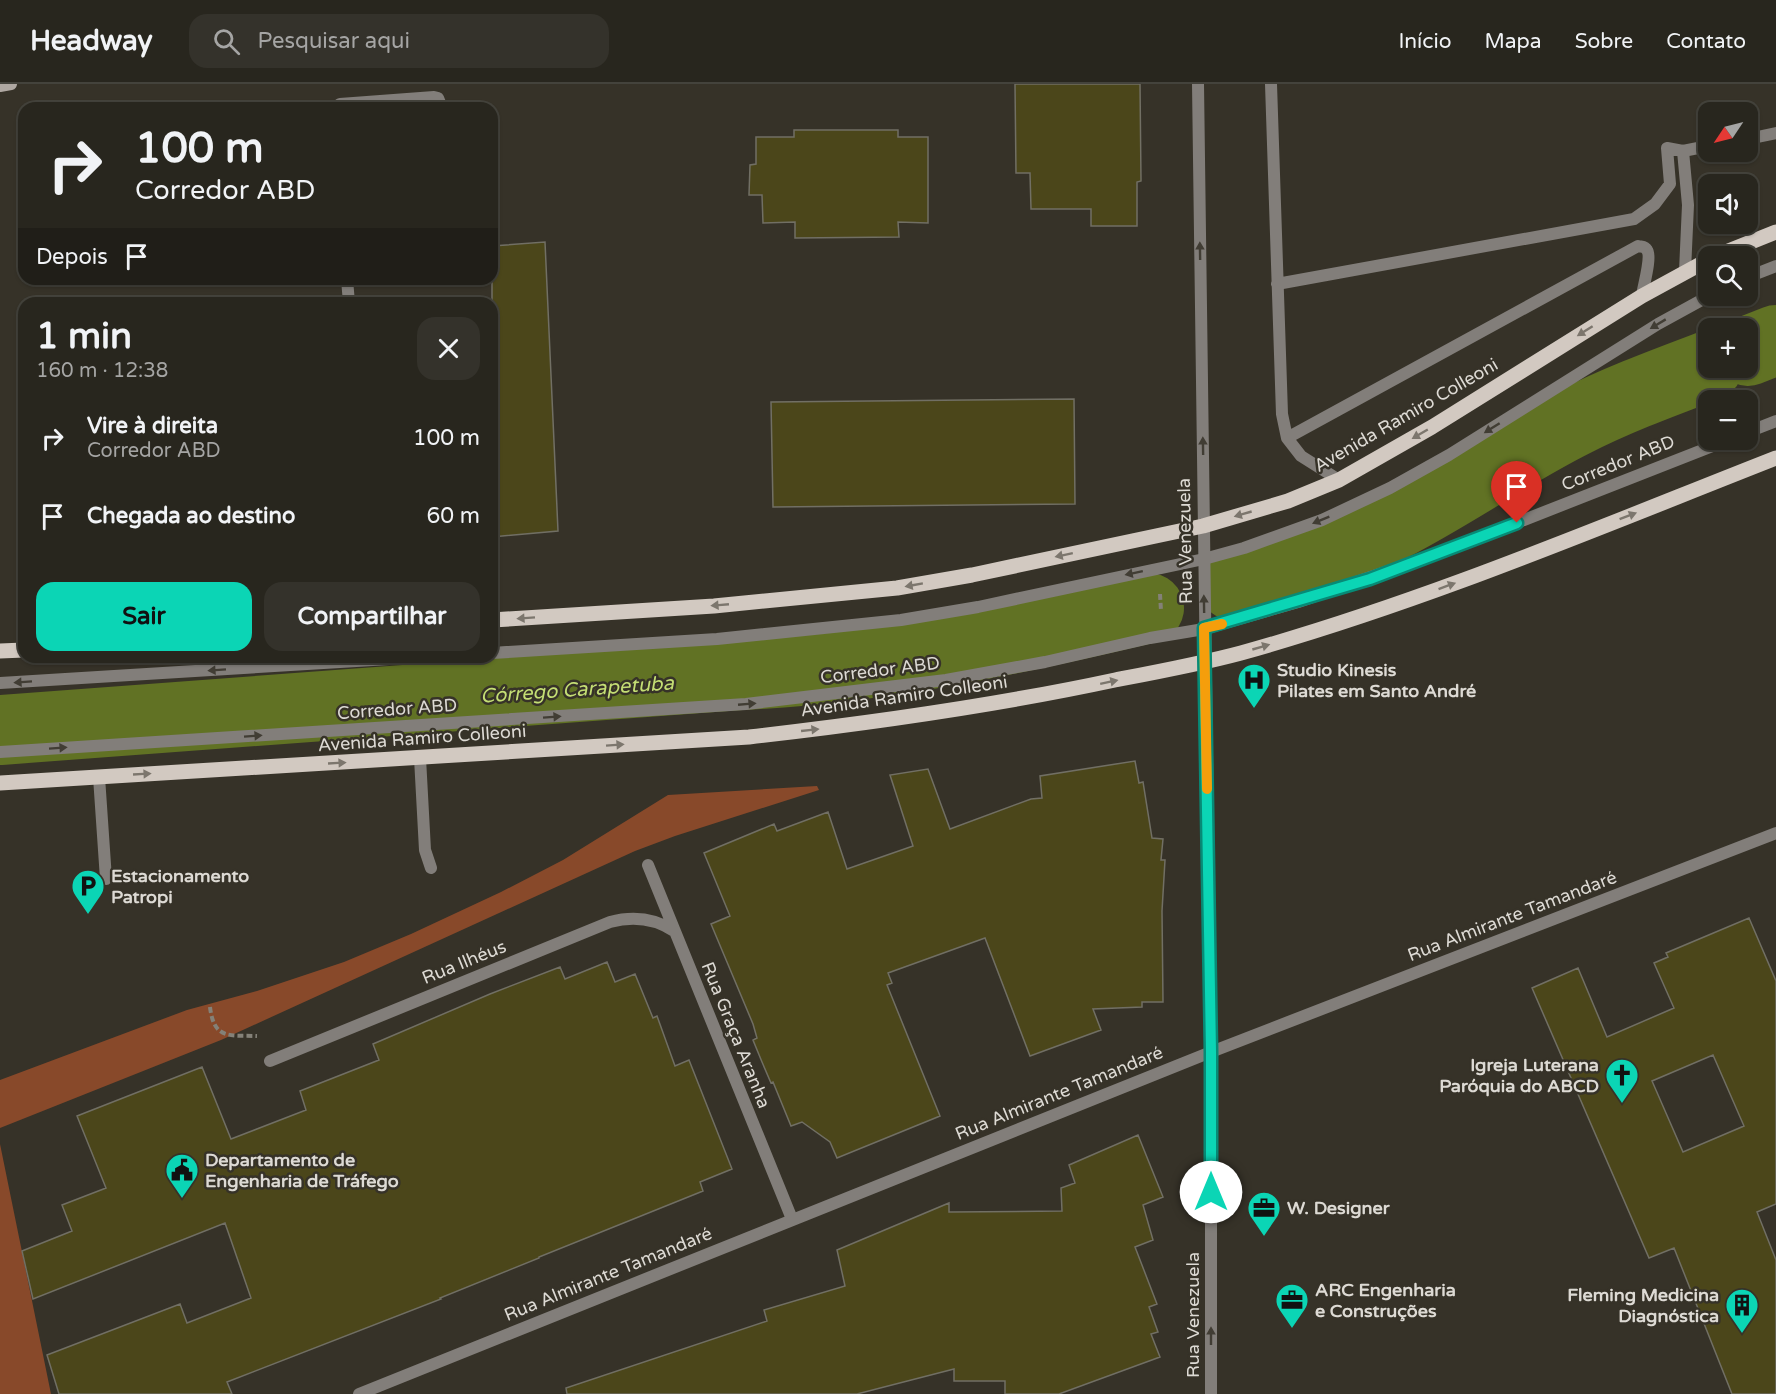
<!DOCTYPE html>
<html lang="pt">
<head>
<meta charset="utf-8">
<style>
  :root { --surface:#28261e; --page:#34322b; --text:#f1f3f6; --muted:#a5a5a4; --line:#44433c; --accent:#0bd5b5 }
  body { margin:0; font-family:"Varela Round",sans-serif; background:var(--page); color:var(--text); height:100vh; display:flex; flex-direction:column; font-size:22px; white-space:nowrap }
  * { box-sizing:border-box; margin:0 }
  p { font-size:20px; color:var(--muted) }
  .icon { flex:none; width:33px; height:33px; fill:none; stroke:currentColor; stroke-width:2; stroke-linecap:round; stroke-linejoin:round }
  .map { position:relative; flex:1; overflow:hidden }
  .details { position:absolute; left:18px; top:213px; width:480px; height:366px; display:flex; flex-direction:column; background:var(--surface); border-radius:18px; box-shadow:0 2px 4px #0004,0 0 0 2px var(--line) }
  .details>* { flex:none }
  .guide { position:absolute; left:18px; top:18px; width:480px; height:183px; border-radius:18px; box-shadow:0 2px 4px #0004,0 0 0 2px var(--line); background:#28261e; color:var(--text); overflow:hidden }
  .needle { width:39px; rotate:235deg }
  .controls { position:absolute; left:1698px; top:18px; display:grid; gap:12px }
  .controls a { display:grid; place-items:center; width:60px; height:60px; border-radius:12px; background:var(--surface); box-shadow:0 2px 4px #0004,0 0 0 2px var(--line); font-size:30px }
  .pin { position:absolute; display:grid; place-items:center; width:51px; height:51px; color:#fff; margin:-62px -26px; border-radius:50% 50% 50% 0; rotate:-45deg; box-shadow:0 0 6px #0007 }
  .pin .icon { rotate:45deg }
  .me { position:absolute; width:66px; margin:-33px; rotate:0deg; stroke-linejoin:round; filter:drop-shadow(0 0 4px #0008) }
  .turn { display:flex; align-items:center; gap:21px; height:126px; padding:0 18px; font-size:27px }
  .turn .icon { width:78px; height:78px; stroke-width:2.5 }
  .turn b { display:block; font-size:42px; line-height:51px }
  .then { display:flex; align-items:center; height:57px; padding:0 18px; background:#0003; gap:12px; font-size:22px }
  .round { display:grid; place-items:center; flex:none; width:63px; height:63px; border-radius:18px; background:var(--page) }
  .headline { display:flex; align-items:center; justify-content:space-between; height:102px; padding:0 18px }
  h1 { font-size:36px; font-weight:700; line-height:45px }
  .button { display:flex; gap:12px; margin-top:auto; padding:12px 18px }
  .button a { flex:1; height:69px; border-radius:18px; background:var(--accent); color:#111; font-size:24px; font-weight:700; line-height:69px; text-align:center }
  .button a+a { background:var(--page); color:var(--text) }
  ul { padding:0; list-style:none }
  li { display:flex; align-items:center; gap:18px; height:78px; padding:0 18px }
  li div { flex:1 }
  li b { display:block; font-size:22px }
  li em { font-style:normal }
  header { display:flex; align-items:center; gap:36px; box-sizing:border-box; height:84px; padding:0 30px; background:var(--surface); border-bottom:2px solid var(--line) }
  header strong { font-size:28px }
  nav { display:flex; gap:33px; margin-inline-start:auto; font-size:21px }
  .search { width:420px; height:54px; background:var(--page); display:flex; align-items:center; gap:15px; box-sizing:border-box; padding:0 21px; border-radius:18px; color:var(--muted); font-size:22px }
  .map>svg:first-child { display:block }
</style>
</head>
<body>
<header>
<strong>Headway</strong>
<div class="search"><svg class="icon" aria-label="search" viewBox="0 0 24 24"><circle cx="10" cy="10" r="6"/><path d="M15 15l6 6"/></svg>Pesquisar aqui</div>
<nav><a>Início</a><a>Mapa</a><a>Sobre</a><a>Contato</a></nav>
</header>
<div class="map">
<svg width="1776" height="1310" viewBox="0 0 1776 1310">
  <rect width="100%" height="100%" fill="#363228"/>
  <path fill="#88492a" d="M817,702L819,706L675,752L635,767L221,956L0,1044V996L187,926L257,907L344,878L411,850L501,808L563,776L668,711Z
    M0,1060L51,1310H0Z"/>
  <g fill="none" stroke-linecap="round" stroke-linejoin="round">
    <path stroke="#617224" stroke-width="70" d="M1748,267L1776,256
      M1234,502C1291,485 1347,466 1400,438C1459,407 1514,368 1574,338C1617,316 1663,299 1708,282
      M0,646L740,591C878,585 1015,556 1149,524"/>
  </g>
  <path fill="#4b461a" stroke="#716f64" stroke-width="1.5" fill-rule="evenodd" d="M1015,0H1140L1141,97L1137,98V142H1091V125H1031L1030,89H1016Z
    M794,46H898V53H928V139L898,138L899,153L795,154V138L763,139L762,111H749L750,81L756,80V53H794Z
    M545,158L558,447L492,453V162Z
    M1074,315L1075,420L773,423L771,318Z
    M1135,677L1139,699L1143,698L1152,754L1163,755L1161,776H1165L1162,827L1163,918H1142V923L1093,925L1101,946L1030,972L985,854L888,889L892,899L887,901L940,1032L837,1074L830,1058L802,1038L791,1042L773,998L771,999L762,978L753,956L757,954L753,940L711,840L730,832L704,769L774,740L777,747L828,728L847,785L913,762L890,691L928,685L950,745L1031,715L1042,714L1040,692Z
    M1749,834L1776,897V1120L1757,1128L1776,1176V1310H1732L1674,1164L1649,1174L1532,904L1578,884L1607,953L1674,924L1654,879L1668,873L1666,869ZM1713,971L1744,1042L1683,1068L1652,997Z
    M607,878L615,898L635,890L653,934L657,932L675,982L689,976L732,1085L700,1098L703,1107L539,1173V1174L440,1214L441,1215L227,1298L232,1310H59L47,1271L180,1220L187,1239L251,1214L225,1139L33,1215L22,1167L72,1147L62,1121L106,1104L77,1032L202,983L231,1055L306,1026L300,1007L379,976L373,960L490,910L560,883L565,895Z
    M1138,1051L1163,1113L1143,1121L1153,1156L1135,1163L1157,1220L1149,1223L1158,1248L1151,1250L1160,1273L1059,1310H1005V1297H954V1285L857,1310H567L566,1304L767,1237L764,1226L845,1202L837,1166L949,1119V1128L1062,1127L1061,1104L1075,1099L1069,1081Z"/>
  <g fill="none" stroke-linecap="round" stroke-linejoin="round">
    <path stroke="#848178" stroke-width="4" stroke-dasharray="6 3" stroke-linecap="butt" d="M1160,510L1161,527
      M210,923C214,956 229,951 257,952"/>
    <path stroke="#827e7a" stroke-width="12" d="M1271,0L1282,330L1287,354L1301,372L1339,396
      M335,24L340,20L434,13L438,14L442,24
      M1748,55L1776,49
      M1683,67L1708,62
      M1748,193L1776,182
      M347,195L349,219
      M1277,200L1634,135L1655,120L1670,100L1667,64L1683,67L1688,121L1685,187
      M1748,348L1776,337
      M1287,354L1638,162C1642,163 1645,162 1647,166C1652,173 1643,203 1642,212
      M492,569L717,555L901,536L978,523L1204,475L1244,464L1322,436L1390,404L1449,371L1658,240L1709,212
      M0,599L422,573
      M0,668L746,620L946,596L1045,578L1150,554L1204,545L1298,518L1432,472L1728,356
      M420,674L425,766L431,784
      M99,693L106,795"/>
    <path stroke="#827e7a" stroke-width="12" d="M648,781L792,1135
      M270,977L610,838C633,832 654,834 674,847
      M359,1310L1211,968L1776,749"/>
    <path stroke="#827e7a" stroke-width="12" d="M1198,0L1211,968V1310"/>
    <path stroke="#afa8a2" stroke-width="12" d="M0,2L11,0"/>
    <path stroke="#d2c9c1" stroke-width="15" d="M1716,172L1776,148
      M492,536L714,522L897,504L972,491L1203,442L1288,417L1339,396L1432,343L1642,212L1708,176
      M0,567L24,566
      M0,699L749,653C872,639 994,622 1115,596C1157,588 1200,580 1241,569C1424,518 1600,443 1776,374"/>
  </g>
  <defs><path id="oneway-solid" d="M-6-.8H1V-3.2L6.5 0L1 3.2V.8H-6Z" transform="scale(1.5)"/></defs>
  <g fill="#413d34">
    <use href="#oneway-solid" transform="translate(1200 167) rotate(-91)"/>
    <use href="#oneway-solid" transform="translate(1658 240) rotate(149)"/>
    <use href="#oneway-solid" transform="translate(1492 344) rotate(148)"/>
    <use href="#oneway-solid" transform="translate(1203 362) rotate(-91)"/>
    <use href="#oneway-solid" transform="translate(1321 436) rotate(158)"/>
    <use href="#oneway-solid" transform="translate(1134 489) rotate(168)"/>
    <use href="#oneway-solid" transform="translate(1204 520) rotate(-91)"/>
    <use href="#oneway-solid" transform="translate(217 586) rotate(176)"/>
    <use href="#oneway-solid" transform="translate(23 598) rotate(176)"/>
    <use href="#oneway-solid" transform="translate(747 620) rotate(-5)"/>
    <use href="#oneway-solid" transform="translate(552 633) rotate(-4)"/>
    <use href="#oneway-solid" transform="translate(253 652) rotate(-4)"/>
    <use href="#oneway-solid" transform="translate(58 664) rotate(-4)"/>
    <use href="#oneway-solid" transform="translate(1211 1252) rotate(-90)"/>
  </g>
  <g fill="#7c766d">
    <use href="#oneway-solid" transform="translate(1585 247) rotate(148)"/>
    <use href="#oneway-solid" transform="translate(1420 350) rotate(150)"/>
    <use href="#oneway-solid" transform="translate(1243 430) rotate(164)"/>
    <use href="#oneway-solid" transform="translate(1628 432) rotate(-21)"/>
    <use href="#oneway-solid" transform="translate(1064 471) rotate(168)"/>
    <use href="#oneway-solid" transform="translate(914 501) rotate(170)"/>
    <use href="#oneway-solid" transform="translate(1447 502) rotate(-20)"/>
    <use href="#oneway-solid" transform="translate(720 521) rotate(175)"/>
    <use href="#oneway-solid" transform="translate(526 534) rotate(176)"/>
    <use href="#oneway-solid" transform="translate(1261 563) rotate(-16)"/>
    <use href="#oneway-solid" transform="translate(1109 598) rotate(-12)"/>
    <use href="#oneway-solid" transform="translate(810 646) rotate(-6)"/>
    <use href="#oneway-solid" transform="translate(615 661) rotate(-4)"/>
    <use href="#oneway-solid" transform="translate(337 679) rotate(-3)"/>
    <use href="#oneway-solid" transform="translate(142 690) rotate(-3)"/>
  </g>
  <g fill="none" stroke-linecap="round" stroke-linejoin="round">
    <defs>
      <path id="route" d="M1211,1108V968L1204,544L1370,495L1517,439"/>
    </defs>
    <use href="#route" stroke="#078a76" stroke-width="15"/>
    <use href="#route" stroke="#0bd5b5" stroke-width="10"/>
    <path stroke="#f59e0b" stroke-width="10" d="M1207,705L1204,544L1222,540"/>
  </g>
  <defs>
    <symbol id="hospital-pin" viewBox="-11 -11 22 30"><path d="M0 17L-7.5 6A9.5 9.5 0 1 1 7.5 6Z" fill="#0bd5b5" stroke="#363228"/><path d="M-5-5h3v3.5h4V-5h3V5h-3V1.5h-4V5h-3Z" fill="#111"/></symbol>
    <symbol id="parking-pin" viewBox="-11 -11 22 30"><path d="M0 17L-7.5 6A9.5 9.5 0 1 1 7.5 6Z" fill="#0bd5b5" stroke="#363228"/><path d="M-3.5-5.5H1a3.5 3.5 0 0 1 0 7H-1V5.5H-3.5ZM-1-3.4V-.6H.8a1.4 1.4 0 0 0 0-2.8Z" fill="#111"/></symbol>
    <symbol id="church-pin" viewBox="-11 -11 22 30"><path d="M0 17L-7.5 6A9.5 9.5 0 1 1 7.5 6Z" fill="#0bd5b5" stroke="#363228"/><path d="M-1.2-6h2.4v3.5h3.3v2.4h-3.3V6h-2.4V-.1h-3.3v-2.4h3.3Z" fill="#111"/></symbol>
    <symbol id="civic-pin" viewBox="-11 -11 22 30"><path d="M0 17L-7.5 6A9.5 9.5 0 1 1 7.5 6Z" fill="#0bd5b5" stroke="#363228"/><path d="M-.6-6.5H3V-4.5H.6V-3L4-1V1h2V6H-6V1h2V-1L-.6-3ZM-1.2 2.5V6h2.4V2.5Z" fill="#111"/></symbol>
    <symbol id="office-pin" viewBox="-11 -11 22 30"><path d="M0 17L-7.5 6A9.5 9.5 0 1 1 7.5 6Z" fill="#0bd5b5" stroke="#363228"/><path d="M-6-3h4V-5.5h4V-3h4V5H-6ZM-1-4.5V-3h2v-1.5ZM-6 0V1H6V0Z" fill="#111"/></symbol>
    <symbol id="building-pin" viewBox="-11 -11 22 30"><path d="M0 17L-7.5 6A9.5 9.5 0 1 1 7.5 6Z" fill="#0bd5b5" stroke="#363228"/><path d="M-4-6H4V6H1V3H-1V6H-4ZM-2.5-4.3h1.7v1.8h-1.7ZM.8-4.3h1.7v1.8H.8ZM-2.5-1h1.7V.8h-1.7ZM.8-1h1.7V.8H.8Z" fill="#111"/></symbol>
  </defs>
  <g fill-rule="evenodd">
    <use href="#hospital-pin" x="1235" y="577" width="38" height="52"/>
    <use href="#parking-pin" x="69" y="783" width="38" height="52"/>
    <use href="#church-pin" x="1603" y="972" width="38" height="52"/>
    <use href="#civic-pin" x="163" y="1067" width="38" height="52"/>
    <use href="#office-pin" x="1245" y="1105" width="38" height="52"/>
    <use href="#office-pin" x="1273" y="1197" width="38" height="52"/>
    <use href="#building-pin" x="1723" y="1202" width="38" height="52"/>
  </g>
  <g text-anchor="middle" stroke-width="5" stroke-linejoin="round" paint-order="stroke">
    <g font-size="18" fill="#dddad4" stroke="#363228">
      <text transform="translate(1406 331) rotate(-30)" y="6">Avenida Ramiro Colleoni</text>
      <text transform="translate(1618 379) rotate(-22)" y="6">Corredor ABD</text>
      <text transform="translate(1185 457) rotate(-91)" y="6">Rua Venezuela</text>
      <text transform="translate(880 586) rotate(-7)" y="6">Corredor ABD</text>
      <text transform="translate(904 612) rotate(-8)" y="6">Avenida Ramiro Colleoni</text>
      <text transform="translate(397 625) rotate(-4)" y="6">Corredor ABD</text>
      <text transform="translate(422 654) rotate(-4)" y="6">Avenida Ramiro Colleoni</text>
      <text transform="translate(1512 832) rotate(-21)" y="6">Rua Almirante Tamandaré</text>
      <text transform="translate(464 878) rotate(-22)" y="6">Rua Ilhéus</text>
      <text transform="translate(736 951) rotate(68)" y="6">Rua Graça Aranha</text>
      <text transform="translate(1059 1009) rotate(-22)" y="6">Rua Almirante Tamandaré</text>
      <text transform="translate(608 1190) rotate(-22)" y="6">Rua Almirante Tamandaré</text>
      <text transform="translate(1193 1231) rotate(-90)" y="6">Rua Venezuela</text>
    </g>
    <g font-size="18" font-weight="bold" fill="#dddad4" stroke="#363228" text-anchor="start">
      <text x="1277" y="592">Studio Kinesis<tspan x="1277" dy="21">Pilates em Santo André</tspan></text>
      <text x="111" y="798">Estacionamento<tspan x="111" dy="21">Patropi</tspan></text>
      <text x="1599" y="987" text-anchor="end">Igreja Luterana<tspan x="1599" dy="21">Paróquia do ABCD</tspan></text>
      <text x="205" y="1082">Departamento de<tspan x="205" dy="21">Engenharia de Tráfego</tspan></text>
      <text x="1287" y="1130">W. Designer</text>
      <text x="1315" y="1212">ARC Engenharia<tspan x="1315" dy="21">e Construções</tspan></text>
      <text x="1719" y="1217" text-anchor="end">Fleming Medicina<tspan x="1719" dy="21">Diagnóstica</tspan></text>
    </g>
    <g font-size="20" font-style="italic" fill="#c4de74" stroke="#363228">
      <text transform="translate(577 605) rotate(-4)" y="7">Córrego Carapetuba</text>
    </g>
  </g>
</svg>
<div class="controls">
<a><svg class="needle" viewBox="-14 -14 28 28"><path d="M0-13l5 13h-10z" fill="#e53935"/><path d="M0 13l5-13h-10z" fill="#a5a5a4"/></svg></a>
<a><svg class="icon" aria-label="sound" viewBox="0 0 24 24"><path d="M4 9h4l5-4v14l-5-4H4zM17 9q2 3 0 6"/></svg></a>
<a><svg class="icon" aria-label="search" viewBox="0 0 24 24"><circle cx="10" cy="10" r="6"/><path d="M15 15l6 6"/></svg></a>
<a>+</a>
<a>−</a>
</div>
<div class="pin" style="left:1517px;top:439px;background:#d93025"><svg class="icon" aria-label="arrive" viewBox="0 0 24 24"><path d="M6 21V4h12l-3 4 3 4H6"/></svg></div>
<svg class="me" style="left:1211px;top:1108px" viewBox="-20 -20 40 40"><circle r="19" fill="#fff"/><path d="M0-13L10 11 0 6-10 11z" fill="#0bd5b5"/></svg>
<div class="guide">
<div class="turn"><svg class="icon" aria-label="right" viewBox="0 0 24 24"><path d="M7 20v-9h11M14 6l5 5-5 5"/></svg><div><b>100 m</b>Corredor ABD</div></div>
<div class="then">Depois<svg class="icon" aria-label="arrive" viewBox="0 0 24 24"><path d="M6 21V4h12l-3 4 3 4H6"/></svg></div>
</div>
<section class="details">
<div class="headline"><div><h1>1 min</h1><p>160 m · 12:38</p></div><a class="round"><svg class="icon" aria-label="close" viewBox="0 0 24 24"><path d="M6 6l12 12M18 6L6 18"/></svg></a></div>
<ul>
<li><svg class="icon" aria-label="right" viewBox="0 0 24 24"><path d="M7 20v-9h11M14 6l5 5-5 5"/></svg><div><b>Vire à direita</b><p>Corredor ABD</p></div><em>100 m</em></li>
<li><svg class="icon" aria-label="arrive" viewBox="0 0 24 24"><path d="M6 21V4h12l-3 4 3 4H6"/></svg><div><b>Chegada ao destino</b></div><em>60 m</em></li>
</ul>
<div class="button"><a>Sair</a><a>Compartilhar</a></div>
</section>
</div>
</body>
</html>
